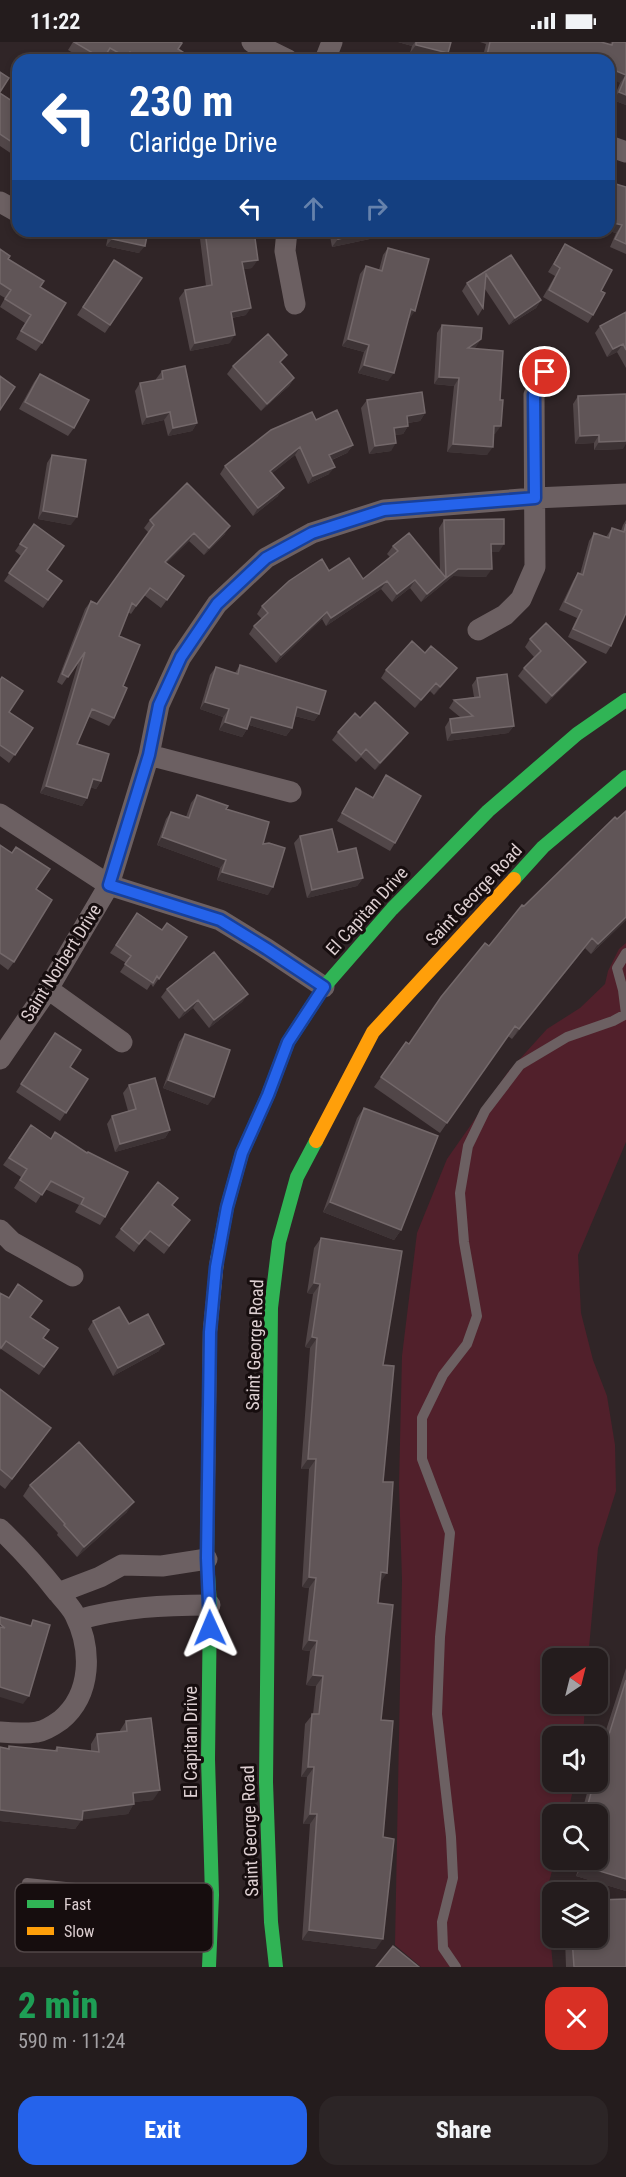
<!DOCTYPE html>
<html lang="en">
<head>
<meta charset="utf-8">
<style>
  :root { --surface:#241c1d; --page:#2c2526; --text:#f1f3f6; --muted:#a3a1a4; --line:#413a3b; --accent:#2563eb }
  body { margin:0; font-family:"Roboto Condensed",sans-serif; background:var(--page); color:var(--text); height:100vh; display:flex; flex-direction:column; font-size:22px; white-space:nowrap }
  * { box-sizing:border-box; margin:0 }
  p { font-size:20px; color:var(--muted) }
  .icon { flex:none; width:33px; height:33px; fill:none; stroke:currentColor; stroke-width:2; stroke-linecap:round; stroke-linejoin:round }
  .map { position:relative; height:1925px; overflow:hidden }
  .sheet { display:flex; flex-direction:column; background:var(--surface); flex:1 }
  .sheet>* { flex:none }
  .banner { position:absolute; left:12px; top:12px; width:603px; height:183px; border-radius:18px; box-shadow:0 3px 9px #0003,0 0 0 2px var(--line); background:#1a4fa0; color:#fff; overflow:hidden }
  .needle { width:39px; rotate:35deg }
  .buttons { position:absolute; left:542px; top:1606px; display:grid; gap:12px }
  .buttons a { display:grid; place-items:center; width:66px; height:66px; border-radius:12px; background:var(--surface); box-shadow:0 3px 9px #0003,0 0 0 2px var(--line); font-size:30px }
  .pin { position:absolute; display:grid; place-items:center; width:51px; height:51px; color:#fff; margin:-26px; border:3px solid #fff; border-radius:50%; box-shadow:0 2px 6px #0007 }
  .me { position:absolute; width:66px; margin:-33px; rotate:359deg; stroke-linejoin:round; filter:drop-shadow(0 0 4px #0008) }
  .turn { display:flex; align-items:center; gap:21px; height:126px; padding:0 18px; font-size:27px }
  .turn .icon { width:78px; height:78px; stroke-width:2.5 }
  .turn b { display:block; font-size:42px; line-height:51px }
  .lanes { display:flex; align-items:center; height:57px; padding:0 18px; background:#0003; justify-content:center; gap:30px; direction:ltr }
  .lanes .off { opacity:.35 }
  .round { display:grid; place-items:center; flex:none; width:63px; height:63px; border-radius:18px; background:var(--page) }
  .summary { display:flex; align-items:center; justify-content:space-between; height:102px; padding:0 18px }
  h1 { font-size:36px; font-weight:800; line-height:45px; color:#1e9e55 }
  .button { display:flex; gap:12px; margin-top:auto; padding:12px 18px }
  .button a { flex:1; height:69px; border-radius:18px; background:var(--accent); color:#fff; font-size:24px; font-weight:800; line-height:69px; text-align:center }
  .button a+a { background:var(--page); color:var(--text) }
  .status { display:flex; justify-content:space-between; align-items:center; height:42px; padding:0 30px; background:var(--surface); direction:ltr }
  .status svg { height:16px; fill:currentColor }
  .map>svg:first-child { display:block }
</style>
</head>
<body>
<div class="status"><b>11:22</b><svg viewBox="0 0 49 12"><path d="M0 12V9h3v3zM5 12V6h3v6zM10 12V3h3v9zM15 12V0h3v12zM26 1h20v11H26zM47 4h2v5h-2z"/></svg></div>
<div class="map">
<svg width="626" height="1925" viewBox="0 0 626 1925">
  <rect width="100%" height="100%" fill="#302527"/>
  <path fill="#51202b" d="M626,901V1100L578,1213L581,1271L593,1318L607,1354L615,1403L616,1449L598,1506L588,1617H552V1662H585L583,1695H552V1740H575L567,1773H552V1818H555L546,1851L553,1925H421L395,1903L402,1538L399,1443L402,1314L417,1191L447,1117L508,1030L547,987L580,966L605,942L608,929L619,907Z"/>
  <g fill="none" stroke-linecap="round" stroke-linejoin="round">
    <path stroke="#6c6062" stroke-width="10" d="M27,1841L143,1853H212
      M456,1925L443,1906L442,1880L453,1836L451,1795L437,1672L440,1595L450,1491L422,1417V1376L443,1333L467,1302L477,1274L464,1200L460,1151L468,1104L485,1069L520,1023L567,995L613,979L626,972L623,948L617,926L626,911"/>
    <path stroke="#6c6062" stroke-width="21" d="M252,0L288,18
      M325,18L332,0
      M609,104L626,110
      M0,160L18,170
      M287,189L285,209L295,262
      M478,588L505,573L521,557L535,525L534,353L545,330
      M149,713L291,750
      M0,772L109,843L220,878L267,907L324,945
      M48,947L122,1000
      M0,1017L48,947L109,843L149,713L159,663L181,615L217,562L266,516L312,491L384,468L535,456L626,452
      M0,1188L12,1200L73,1234
      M0,1487C21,1507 40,1528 58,1551C64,1558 71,1565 75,1573C92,1607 92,1652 61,1678C54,1683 45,1689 37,1690C25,1692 11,1691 0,1690
      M58,1551L100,1535L122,1523L162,1524L207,1517
      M77,1578C124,1565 162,1563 210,1563"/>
    <path stroke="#30b455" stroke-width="14" d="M514,837L543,805L626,735
      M217,1218L227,1165L242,1111L268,1053L288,1000L324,945L392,867L488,769L577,692L626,658
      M208,1438L207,1517L210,1563L208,1717L212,1853L209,1925
      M276,1925L271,1880L266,1740L271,1266L279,1200L297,1135L316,1099"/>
    <path stroke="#ff9f0a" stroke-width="14" d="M316,1099L373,990L514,837
      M208,1438L210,1289L217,1218"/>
  </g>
  <path fill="#514648" d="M73,0H180L178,7L195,18H112L105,14L102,18H85L68,8Z
    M398,0H451L443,18H438L410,11L412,4Z
    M480,0H601L610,3L611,0H626V63L613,58L620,41L609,18H482L486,2Z
    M0,51L18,63V116L0,104Z
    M609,140L626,145V212L610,205L616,191L609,189Z
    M109,189H148L139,211L106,204Z
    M199,189H254L252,226L244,227L246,273L232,276L230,301L190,309L179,256L185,248L206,244Z
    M329,189H387L384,194L332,205Z
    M565,202L593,273L588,281L543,255L555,234L548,230Z
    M388,206L410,276H408L388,339L358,331L364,310L342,304L360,232L366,224L379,228L383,213Z
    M0,207L8,217L40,245L42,301L36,309L16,297L25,281L0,265L5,256L0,253Z
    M511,213L541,258L536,266L509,283L485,247L483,266L478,274L462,249L467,241Z
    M114,218L142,236L105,291L77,273Z
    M626,270V326L617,310L607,315L595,291L600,284Z
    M442,283L481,297L474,306L495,392H494L487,413L447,410L454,344L434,342L437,291Z
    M233,324L294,336L289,344L261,369L227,332Z
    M162,329L197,381L192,389L168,394L164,378L142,383L135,349L140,341L156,338V337Z
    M40,332L74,386L68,394L19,367L34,340Z
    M578,354L623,407L594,408V401L575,402L573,362Z
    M367,358L425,371L420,379L408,381V384L403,392L395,393L391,409L369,412L361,366Z
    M316,378L353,403L347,411L332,418L329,432L308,442L295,413L272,431L278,454L253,474L220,432L225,424Z
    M52,413L71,483L38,477L47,421Z
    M150,478L225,492L204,513L189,499L166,521L184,534L161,566L144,553L131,572L128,570L119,594L123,644L114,676L109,684L89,675L77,702L101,739L96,747L90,745L87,756L82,764L40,751L79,618L62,643L57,640L85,567L91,559L97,562L149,491L144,486Z
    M444,478L499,510H491L486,535L453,534L421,560L410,546L392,560L381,547L326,584L322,577L276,621L249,592L254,584L262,577L257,572L262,564L329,529L363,537L390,515L387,512L393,504L440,529L439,486Z
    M626,478V571L611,604L606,612L568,595L577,576L559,568L573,539L578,531L580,532L589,499L594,491L606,495L612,486L621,489L623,483Z
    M34,482L47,528L62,539L43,566L4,539L21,514L15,509Z
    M530,597L586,620L580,628L546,662L518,634L524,626L534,615L525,605Z
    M240,623L319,672L314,679L295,674L292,686L286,694L249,683L247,687L242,695L219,688L223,675L200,667L210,633L216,625L235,631Z
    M386,628L451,634L434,653L430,649L415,666L381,636Z
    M477,636L514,684L508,691L447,699L445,685L450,677L460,675L449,666L454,658L474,655L472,643Z
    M0,638L9,670L33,686L9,721L0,714Z
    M360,676L402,699L375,728L361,715L356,720L332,698L338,690Z
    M386,733L395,801L390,809L337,779L356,746L373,755Z
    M197,753L226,767L263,802L268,853L217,838L220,826L157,803L166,777L171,770L186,775L191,761Z
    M300,794L338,810L363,836L357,844L307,856L294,801Z
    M0,803L36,847L14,920L8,928L0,922Z
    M524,864L626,878L591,912L585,906L512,997L508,994L440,1091L374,1045L406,1000L409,1002L489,904Z
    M137,871L162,888L187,895L153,945L151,942L147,948L120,930L126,921L110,911Z
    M167,947L248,952L242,960L209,986L193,966L179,977L161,955Z
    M55,991L70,1025L88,1037L60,1079L16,1050Z
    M185,992L208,1063L163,1046L179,1000Z
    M129,1043L170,1088L165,1096L115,1110L107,1082L112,1074L128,1069L123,1051Z
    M364,1066L401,1188L394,1198L323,1170L357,1076Z
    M31,1083L105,1175L100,1183L75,1170L79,1163L45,1147L36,1161L14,1146L21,1135L3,1123Z
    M178,1156L172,1164L190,1178L164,1212L144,1196L134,1210L115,1195L121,1187Z
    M321,1196L383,1323V1440L380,1541L378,1561L383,1795L376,1907L302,1898L310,1782H303L307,1735H301L305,1682L313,1672L316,1644L306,1643L310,1609L302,1608L309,1546L302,1545L309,1427H301L310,1306L305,1305L313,1252L307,1251L314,1206Z
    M0,1251L30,1275L43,1296L58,1306L39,1333L1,1307L0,1308Z
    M93,1279L129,1282L159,1309L113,1334L88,1287Z
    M0,1347L44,1396L5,1447L0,1443Z
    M30,1443L127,1470L77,1515L57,1493L58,1491L23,1454Z
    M626,1626V1849L576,1834L578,1828L566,1825L568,1818H597V1773H581L590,1740H597V1716Z
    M126,1679L153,1758L134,1760L128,1772L82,1777L75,1787L0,1779V1705L8,1706L9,1704L54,1709L57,1705L91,1709V1702L97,1692L119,1690Z
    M565,1896H597L626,1925H566Z"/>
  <path fill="#3d3335" d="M398,0H415L412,4Z
    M416,3L448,11L443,18H438L410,11Z
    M609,26L626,33L620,41L609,36Z
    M619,50L626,53V63L613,58Z
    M609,180L622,183L616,191L609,189Z
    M374,189H387L384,194L332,205L338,197Z
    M112,197L145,204L139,211L106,204Z
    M258,218L252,226L237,228L242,220Z
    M541,258L536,266L509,283L515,276Z
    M251,266L246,273L225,277L231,270Z
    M411,267L415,269L410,276L405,275Z
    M235,293L230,301L190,309L195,301Z
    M348,297L369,303L364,310L342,304Z
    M481,297L476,305L463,314L468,306Z
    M623,302L617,310L607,315L613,307Z
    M364,323L394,331L388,339L358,331Z
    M439,335L459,336L454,344L434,342Z
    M294,336L289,344L261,369L267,362Z
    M170,370L164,378L142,383L147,375Z
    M425,371L420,379L401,382L407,374Z
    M197,381L192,389L168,394L173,386Z
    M408,384L403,392L388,394L394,386Z
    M494,384H501L495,392L489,391Z
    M599,393L594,401L575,402L580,394Z
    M626,399V402L623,407L594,408L599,400Z
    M396,401L391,409L369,412L375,404Z
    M453,402L493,405L487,413L447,410Z
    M353,403L347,411L324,421L329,413Z
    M300,405L295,413L265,437L270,429Z
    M335,425L329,432L308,442L313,434Z
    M284,446L278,454L253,474L258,466Z
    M43,469L77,475L71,483L38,477Z
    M230,484L225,492L204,513L209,506Z
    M194,491L189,499L160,528L165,520Z
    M491,502H504L499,510H485Z
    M458,527H492L486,535L453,534L441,544L446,536Z
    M446,536L441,544L421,560L427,552Z
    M415,538L410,546L392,560L397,552Z
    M387,539L381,547L326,584L331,576Z
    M327,570L322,577L276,621L281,613Z
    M586,620L580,628L546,662L552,654Z
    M457,626L451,634L434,653L440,645Z
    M436,641L430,649L415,666L421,658Z
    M205,660L229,667L223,675L200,667Z
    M297,665L319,672L314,679L292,673Z
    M251,675L292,686L286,694L246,682Z
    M225,680L247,687L242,695L219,688Z
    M514,684L508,691L447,699L452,691Z
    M408,691L402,699L375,728L380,721Z
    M93,737L101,739L96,747L87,744Z
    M46,744L87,756L82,764L40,751Z
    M162,795L226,818L220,826L157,803Z
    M222,830L273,845L268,853L217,838Z
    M363,836L357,844L307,856L312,848Z
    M626,875V878L591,912L598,902Z
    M592,896L585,906L512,997L519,987Z
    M248,952L242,960L209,986L214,978Z
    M198,958L193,966L179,977L185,969Z
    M168,1038L214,1055L208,1063L163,1046Z
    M170,1088L165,1096L115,1110L120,1102Z
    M330,1160L401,1188L394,1198L323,1170Z
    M314,1241L320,1242L313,1252L307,1251Z
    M312,1295L317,1296L310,1306L305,1305Z
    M164,1302L159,1309L113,1334L118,1326Z
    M308,1417H316L309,1427H301Z
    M134,1460L127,1470L77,1515L84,1505Z
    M381,1530L387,1531L380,1541Z
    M309,1535L316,1536L309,1546L302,1545Z
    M309,1598L317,1599L310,1609L302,1608Z
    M313,1633L323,1634L316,1644L306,1643Z
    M0,1645L29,1654L23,1662L0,1655Z
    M308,1725H314L307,1735H301Z
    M160,1748L153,1758L126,1761L133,1751Z
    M134,1762L128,1772L80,1778H82L75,1787L0,1779V1768L83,1769Z
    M310,1772H317L310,1782H303Z
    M571,1818H585L578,1828L566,1825Z
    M583,1824L626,1837V1849L576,1834Z
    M309,1888L383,1897L376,1907L302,1898Z"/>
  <path fill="#605557" stroke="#73686a" stroke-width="1.5" d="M74,0H180L182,1L178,7L195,18H142L130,10L126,15L110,6L103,17Z
    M416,0H451L448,11L416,3Z
    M490,0H601L612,3L613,0H626V53L619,50L626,33L609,26V18H589L585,16L584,18H486Z
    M0,30L9,36L0,50Z
    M0,51L18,63V104L0,92Z
    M609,140L626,145V202L615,197L622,183L609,180Z
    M113,189H148L145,204L112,197Z
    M205,189H254L258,218L242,220L251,266L231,270L235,293L195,301L185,248L212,243Z
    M336,189H374L338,197Z
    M565,202L612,228L601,249L605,251L593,273L549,248L560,226L554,222Z
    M388,206L429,217L415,269L411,267L394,331L364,323L369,303L348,297L366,224L382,229Z
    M0,207L10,214L8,217L44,239L40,245L66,261L42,301L21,289L31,273L5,257L11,248L0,241Z
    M511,213L541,258L515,276L486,232L483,266L467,241Z
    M114,218L142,236L110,283L83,265Z
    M626,270V308L623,302L613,307L600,284Z
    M442,283L482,286L481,297L468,306L503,309L500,358H503L501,384H494L493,405L453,402L459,336L439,335Z
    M268,292L287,313L280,320L294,336L267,362L233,324Z
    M185,324L197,381L173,386L170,370L147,375L140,341L163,337L162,329Z
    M40,332L89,358L74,386L25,360Z
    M0,334L15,345L0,368Z
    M422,350L425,371L407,374L408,384L394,386L396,401L375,404L367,358Z
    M626,352V399L599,400V393L580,394L578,354Z
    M337,368L353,403L329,413L335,425L313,434L300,405L270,429L284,446L258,466L225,424L271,388L312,370L316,378Z
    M52,413L86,418L77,475L43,469Z
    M187,441L230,484L209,506L194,491L165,520L184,534L167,558L150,546L136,564L132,561L119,594L140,603L123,644L127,646L114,676L92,667L77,702L109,712L101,739L93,737L87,756L46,744L85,610L68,635L62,632L91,559L97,562L154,483L150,478Z
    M504,477V502H491L492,527H458L446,536L444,478Z
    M34,482L64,504L47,528L62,539L48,558L9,531L27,506L20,502Z
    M626,482V571L611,604L573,587L582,568L565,560L578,531L583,533L594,491L609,496L612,486L624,490Z
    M409,491L446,536L427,552L415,538L397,552L387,539L331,576L327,570L281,613L254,584L268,571L262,564L289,539L322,517L329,529L349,516L363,537L398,509L393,504Z
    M546,581L586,620L552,654L524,626L541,609L530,597Z
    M412,599L425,611L431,604L457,626L440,645L436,641L421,658L386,628Z
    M240,623L326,649L319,672L297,665L292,686L251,675L247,687L225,680L229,667L205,660L216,625L238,632Z
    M507,632L514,684L452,691L450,677L473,674L454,658L480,655L477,636Z
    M2,635L23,649L9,670L33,686L15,713L0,703V638Z
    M375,660L408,691L380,721L366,707L361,713L338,690L355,671L360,676Z
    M386,733L421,754L395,801L342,771L356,746L373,756Z
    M197,753L228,764L226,767L269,780L263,802L269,801L285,806L273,845L222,830L226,818L162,795L171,770L189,776Z
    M626,769V875L598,902L592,896L519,987L515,984L447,1081L381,1035L406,1000L409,1002L441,955L485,901L489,904L522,863L524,864L615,775L617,777Z
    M332,787L338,810L356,806L363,836L312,848L300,794Z
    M0,803L12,811L16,805L50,827L36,847L52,858L14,920L0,911Z
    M137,871L162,888L167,881L187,895L159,937L157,934L153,941L125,922L131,914L116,903Z
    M214,910L248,952L214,978L198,958L185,969L167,947Z
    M55,991L81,1008L70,1025L88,1037L66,1071L21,1042Z
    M185,992L230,1008L214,1055L168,1038Z
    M155,1036L170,1088L120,1102L112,1074L136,1067L129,1043Z
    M364,1066L438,1094L401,1188L330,1160Z
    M31,1083L51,1097L55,1090L87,1111L88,1110L128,1130L105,1175L81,1162L84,1156L51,1139L42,1153L20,1138L27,1127L9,1116Z
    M158,1140L178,1156L172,1163L190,1178L169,1204L150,1189L139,1202L121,1187Z
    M321,1196L402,1209L383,1323L394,1324L383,1440H393L387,1531L381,1530L378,1561L393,1563L381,1678L393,1679L383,1795L394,1797L383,1897L309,1888L317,1772H310L314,1725H308L312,1672H319L323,1634L313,1633L317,1599L309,1598L316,1536L309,1535L316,1417H308L317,1296L312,1295L320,1242L314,1241Z
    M18,1242L42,1259L30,1275L49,1288L43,1296L58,1306L44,1325L6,1299L1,1306L0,1305V1251L9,1256Z
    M119,1265L129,1282L148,1272L164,1302L118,1326L93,1279Z
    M0,1347L51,1386L12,1437L0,1427Z
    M79,1400L134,1460L84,1505L64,1483L65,1482L30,1443Z
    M0,1575L31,1584L33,1578L50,1583L29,1654L0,1645V1585L5,1586L0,1582Z
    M626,1638V1837L583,1824L585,1818H584H597V1773H585L594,1740H597V1731Z
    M151,1676L160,1748L133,1751L134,1762L83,1769L82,1778L0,1768V1705L9,1707V1704L57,1709V1705L99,1710L97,1692L127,1689L126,1679Z
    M626,1857V1925H574L572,1896H597V1858Z
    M393,1904L419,1925H376Z"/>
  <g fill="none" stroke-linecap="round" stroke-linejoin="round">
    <defs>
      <path id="route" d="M210,1586L207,1516L210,1290L216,1225L227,1165L242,1111L268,1053L288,1000L324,945L267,907L220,878L109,843L149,713L159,663L181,615L217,562L266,516L312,491L384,468L535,456L534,353L545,330"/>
    </defs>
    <use href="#route" stroke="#184099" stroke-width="15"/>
    <use href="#route" stroke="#2563eb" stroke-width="10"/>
  </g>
  <g text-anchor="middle" stroke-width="6" stroke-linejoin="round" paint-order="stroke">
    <g font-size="18" fill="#ddcfd1" stroke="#160d0e">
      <text transform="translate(474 853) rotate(-47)" y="6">Saint George Road</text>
      <text transform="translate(367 869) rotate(-48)" y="6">El Capitan Drive</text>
      <text transform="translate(61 921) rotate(-58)" y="6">Saint Norbert Drive</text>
      <text transform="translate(255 1303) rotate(-88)" y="6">Saint George Road</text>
      <text transform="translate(191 1700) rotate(-90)" y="6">El Capitan Drive</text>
      <text transform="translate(250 1789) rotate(-92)" y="6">Saint George Road</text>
    </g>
  </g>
  <rect x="15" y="1841" width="198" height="69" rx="9" fill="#160d0e" stroke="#524748" stroke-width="1.5"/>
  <rect x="27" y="1858" width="27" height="8" fill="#30b455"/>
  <rect x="27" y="1885" width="27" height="8" fill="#ff9f0a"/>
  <g font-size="16" fill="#ddcfd1">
    <text x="64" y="1868">Fast</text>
    <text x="64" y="1895">Slow</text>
  </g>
</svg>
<div class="buttons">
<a><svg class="needle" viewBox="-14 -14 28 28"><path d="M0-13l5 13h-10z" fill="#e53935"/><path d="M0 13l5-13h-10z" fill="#a3a1a4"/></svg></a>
<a><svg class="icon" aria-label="sound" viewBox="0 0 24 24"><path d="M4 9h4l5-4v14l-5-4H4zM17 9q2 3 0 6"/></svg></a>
<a><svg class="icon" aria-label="search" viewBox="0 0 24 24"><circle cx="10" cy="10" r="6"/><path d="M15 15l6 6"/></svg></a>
<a><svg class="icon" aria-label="layers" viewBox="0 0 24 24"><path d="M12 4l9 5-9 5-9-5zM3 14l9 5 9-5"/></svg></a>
</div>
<div class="pin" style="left:545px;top:330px;background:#d93025"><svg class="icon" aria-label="arrive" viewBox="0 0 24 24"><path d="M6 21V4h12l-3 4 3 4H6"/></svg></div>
<svg class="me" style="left:210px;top:1586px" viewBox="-20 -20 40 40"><path d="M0-17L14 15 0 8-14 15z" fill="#2563eb" stroke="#fff" stroke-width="4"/></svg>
<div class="banner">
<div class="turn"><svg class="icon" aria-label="left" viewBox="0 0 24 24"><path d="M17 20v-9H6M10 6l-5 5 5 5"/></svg><div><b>230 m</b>Claridge Drive</div></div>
<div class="lanes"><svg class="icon" aria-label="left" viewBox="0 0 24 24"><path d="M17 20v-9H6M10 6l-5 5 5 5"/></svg><svg class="icon off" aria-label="ahead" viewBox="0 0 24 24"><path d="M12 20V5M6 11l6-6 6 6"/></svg><svg class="icon off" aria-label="right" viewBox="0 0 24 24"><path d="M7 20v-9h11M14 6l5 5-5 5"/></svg></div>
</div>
</div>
<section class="sheet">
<div class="summary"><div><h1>2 min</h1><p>590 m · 11:24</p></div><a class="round" style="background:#d93025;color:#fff"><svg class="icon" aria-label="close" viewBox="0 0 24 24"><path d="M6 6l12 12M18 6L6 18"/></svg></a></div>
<div class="button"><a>Exit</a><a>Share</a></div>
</section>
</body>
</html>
